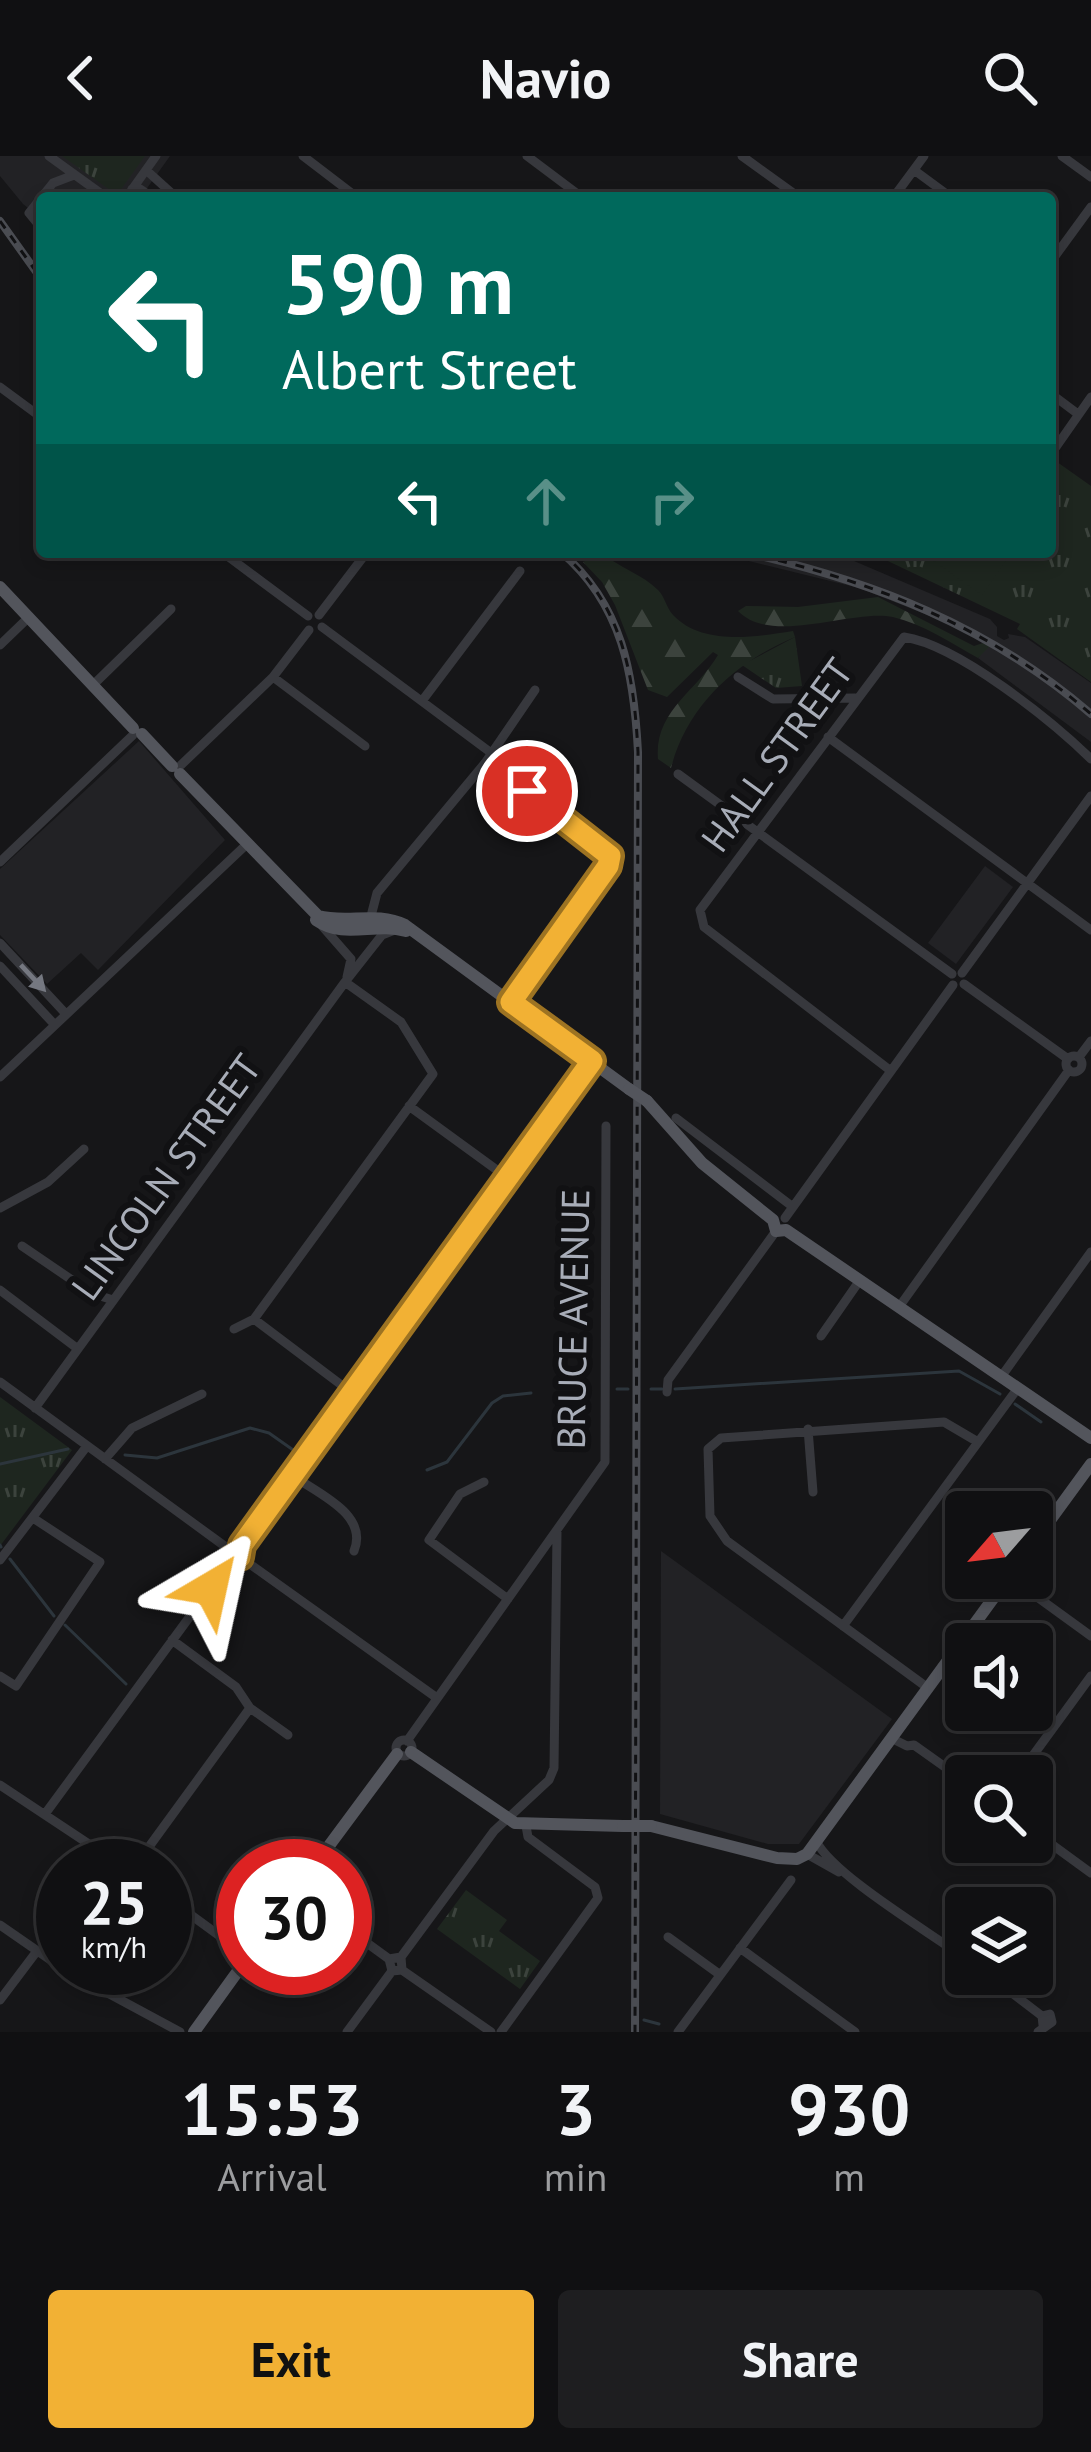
<!DOCTYPE html>
<html lang="en">
<head>
<meta charset="utf-8">
<style>
  :root { --surface:#101012; --page:#1e1e20; --text:#f1f3f6; --muted:#9c9d9f; --line:#303032; --accent:#f2b134 }
  body { margin:0; font-family:"PT Sans",sans-serif; background:var(--page); color:var(--text); height:100vh; display:flex; flex-direction:column; font-size:45px; white-space:nowrap }
  * { box-sizing:border-box; margin:0 }
  p { font-size:39px; color:var(--muted) }
  .icon { flex:none; width:66px; height:66px; fill:none; stroke:currentColor; stroke-width:2; stroke-linecap:round; stroke-linejoin:round }
  .map { position:relative; height:1876px; overflow:hidden }
  .sheet { display:flex; flex-direction:column; background:var(--surface); flex:1 }
  .sheet>* { flex:none }
  .banner { position:absolute; left:36px; top:36px; width:1020px; height:366px; border-radius:12px; box-shadow:0 6px 18px #0003,0 0 0 3px var(--line); background:#00695c; color:#fff; overflow:hidden }
  .needle { width:78px; rotate:242deg }
  .fabs { position:absolute; left:945px; top:1335px; display:grid; gap:24px }
  .fabs a { display:grid; place-items:center; width:108px; height:108px; border-radius:12px; background:var(--surface); box-shadow:0 6px 18px #0003,0 0 0 3px var(--line); font-size:60px }
  .speed { position:absolute; left:36px; top:1683px; display:flex; gap:24px; font-size:60px; font-weight:700; text-align:center }
  .speed>* { display:grid; place-content:center; width:156px; height:156px; border-radius:50%; background:var(--surface); box-shadow:0 6px 18px #0003,0 0 0 3px var(--line); line-height:1 }
  .speed small { font-size:30px; font-weight:400 }
  .speed .limit { border:18px solid #d22; background:#fff; color:#111 }
  .pin { position:absolute; display:grid; place-items:center; width:102px; height:102px; color:#fff; margin:-51px; border:6px solid #fff; border-radius:50%; box-shadow:0 3px 12px #0007 }
  .me { position:absolute; width:132px; margin:-66px; rotate:36deg; stroke-linejoin:round; filter:drop-shadow(0 0 9px #0008) }
  .turn { display:flex; align-items:center; gap:42px; height:252px; padding:0 48px; font-size:54px }
  .turn .icon { width:156px; height:156px; stroke-width:2.5 }
  .turn b { display:block; font-size:84px; line-height:102px }
  .lanes { display:flex; align-items:center; height:114px; padding:0 48px; background:#0003; justify-content:center; gap:60px; direction:ltr }
  .lanes .off { opacity:.35 }
  .eta { display:flex; justify-content:space-evenly; align-items:center; height:204px; text-align:center }
  .eta b { font-size:72px; font-weight:700; line-height:84px }
  .action { display:flex; gap:24px; margin-top:auto; padding:24px 48px }
  .action a { flex:1; height:138px; border-radius:12px; background:var(--accent); color:#111; font-size:48px; font-weight:700; line-height:138px; text-align:center }
  .action a+a { background:var(--page); color:var(--text) }
  header { display:flex; justify-content:space-between; align-items:center; height:156px; padding:0 48px; background:var(--surface); font-size:54px; font-weight:700 }
  .map>svg:first-child { display:block }
</style>
</head>
<body>
<header><svg class="icon" aria-label="back" viewBox="0 0 24 24"><path d="M15 5l-7 7 7 7"/></svg>Navio<svg class="icon" aria-label="search" viewBox="0 0 24 24"><circle cx="10" cy="10" r="6"/><path d="M15 15l6 6"/></svg></header>
<div class="map">
<svg width="1091" height="1876" viewBox="0 0 1091 1876">
  <defs>
    <pattern id="grass-tufts" width="24" height="20" patternUnits="userSpaceOnUse" patternTransform="scale(3)"><rect width="24" height="20" fill="#1e261f"/><path d="M3 7l-1-3M5 7V3M7 7l1-3M15 17l-1-3M17 17v-4M19 17l1-3" fill="none" stroke="#3c433d"/></pattern>
    <pattern id="forest-firs" width="22" height="20" patternUnits="userSpaceOnUse" patternTransform="scale(3)"><rect width="22" height="20" fill="#1e261f"/><path d="M5 1l3.5 6h-7zM16 11l3.5 6h-7z" fill="#3c433d"/></pattern>
  </defs>
  <rect width="100%" height="100%" fill="#161618"/>
  <path fill="#222225" d="M0,0H170L140,42H42V63L23,48L0,20Z
    M712,396H833L990,463L997,471V480L1004,484L1009,482L1008,478L1025,481L1091,527V586L978,502L988,489L950,468L859,432Z
    M139,585L225,684L98,814L81,797L47,828L0,779V713Z
    M985,710L1013,731L956,808L928,787Z
    M661,1395L892,1563L799,1688H768L660,1658Z"/>
  <path fill="url(#grass-tufts)" d="M62,0H145L117,39Z
    M1050,301L1091,330V526L1017,473L1020,468L869,396H1050Z
    M795,481L802,530L776,532L742,509Z
    M0,1241L72,1294L0,1390Z
    M466,1734L507,1764L499,1775L540,1805L520,1833L437,1773Z"/>
  <path fill="url(#forest-firs)" d="M601,397C619,411 643,419 658,434C665,441 666,451 673,459C702,490 756,481 793,475L795,481C737,505 687,549 671,612L658,603C654,555 697,535 718,499L713,496L667,541L648,534L615,449L602,426L583,406Z
    M878,441L974,490L983,487L990,490L978,502C951,487 923,468 893,461C851,453 772,490 738,455L746,450L798,451Z"/>
  <path fill="#1e261f" d="M921,396H1012L982,439Z"/>
  <g fill="none" stroke-linecap="round" stroke-linejoin="round">
    <path stroke="#2c353c" stroke-width="3" d="M617,1233H628
      M651,1233H662
      M675,1233L959,1215L1000,1238
      M1015,1248L1041,1266
      M125,1299L157,1302L250,1272L269,1277L296,1296
      M0,1308L68,1293
      M427,1314L447,1306L492,1247L503,1240L531,1237
      M0,1389L1,1391
      M10,1403L54,1460
      M65,1469L126,1528
      M644,1864L659,1868"/>
    <path stroke="#37383d" stroke-width="9" d="M49,0L107,42
      M303,0L358,42
      M527,0L583,42
      M742,0L800,42
      M1062,0L1091,21
      M146,14L177,42
      M914,14L952,42
      M132,33H140L153,42
      M126,42L156,0
      M893,42L924,0
      M42,73L29,57L53,27L74,19
      M1050,107L1091,51
      M0,231L42,262
      M1050,237L1078,258
      M1056,291L1091,241
      M222,396L308,460
      M319,459L367,396
      M322,471L490,596
      M0,489L29,461
      M273,521L365,590
      M738,521L773,543L855,542
      M93,529L171,453
      M422,545L520,415
      M828,581L1091,774
      M485,607L610,700L608,710L511,846
      M181,609L273,521L309,474
      M678,618L952,818
      M0,706L133,579
      M371,760L377,737L485,607L535,534
      M323,771L351,803L347,821
      M0,787L66,858
      M0,810L54,868
      M962,817L1091,640
      M964,828L1068,903
      M1066 908a8 8 0 1 1 16 0a8 8 0 1 1-16 0Z
      M1079,901L1091,885
      M891,915L704,771L700,754L904,481C958,489 1052,565 1091,603
      M0,921L247,688
      M409,950L508,1022
      M676,962L793,1051
      M0,1052L48,1026L84,993
      M785,1062L953,829
      M22,1090L91,1137L113,1144
      M0,1134L78,1193
      M899,1151L1069,914
      M254,1163L352,1237
      M234,1173L254,1163L433,918L401,866L345,826
      M821,1180L860,1124
      M1001,1221L1091,1096
      M0,1226L230,1394
      M667,1236L668,1224L776,1075
      M35,1252L345,826L382,779L392,775
      M808,1273L813,1336
      M105,1303L132,1272L202,1238
      M292,1319C318,1338 369,1358 354,1395
      M484,1326L460,1338L429,1384L508,1443
      M239,1393L592,906
      M240,1401L437,1542
      M0,1404L87,1290
      M1011,1422L1091,1480
      M843,1470L1018,1232
      M0,1520L16,1530L100,1406L33,1362
      M928,1532L727,1385L710,1360L708,1293L721,1282L944,1266L978,1286
      M250,1552L288,1579
      M891,1582L907,1590L914,1589L966,1626
      M396 1592a8 8 0 1 1 16 0a8 8 0 1 1-16 0Z
      M407,1585L605,1306L606,970
      M1018,1620L1091,1520
      M0,1629L122,1710
      M45,1658L232,1403
      M1032,1674L1091,1717
      M816,1685C834,1720 931,1777 966,1803
      M807,1698L839,1716
      M135,1710L250,1552L236,1531L172,1484
      M165,1740L243,1797
      M0,1769L65,1814L180,1876
      M345,1771L389,1803
      M668,1781L719,1818
      M740,1792L855,1876
      M401,1801L402,1814L392,1815L389,1803L401,1801L494,1675L549,1624L554,1612L557,1376
      M402,1814L491,1876
      M987,1818L1042,1860
      M0,1844L37,1795
      M347,1876L392,1815
      M501,1876L598,1742L595,1731L528,1681L526,1670
      M678,1876L791,1724
      M1038,1876L1052,1866L1050,1858L1042,1860L1043,1869"/>
    <path stroke="#53555c" stroke-width="12" d="M0,431L133,572
      M142,578L172,610
      M180,618L318,760C347,768 376,755 405,769L629,933
      M316,764C345,784 374,766 406,775
      M647,945L702,1007L773,1064
      M773,1064L776,1075L786,1074L1091,1282
      M1032,1389L1091,1308
      M411,1596L515,1667L623,1670
      M651,1670L777,1702L797,1703L807,1698L1008,1422
      M314,1710L397,1598
      M194,1876L243,1808"/>
    <defs>
      <path id="rail" d="M0,65L42,124
        M561,396C623,449 634,519 638,596L635,1876
        M743,396C873,425 989,470 1091,558"/>
    </defs>
    <use href="#rail" stroke="#4a4c52" stroke-width="8"/>
    <use href="#rail" stroke="#111113" stroke-width="3" stroke-dasharray="9" stroke-linecap="butt"/>
    <path stroke="#53555c" stroke-width="12" d="M629,933L647,945
      M623,1670H651"/>
  </g>
  <defs><path id="oneway-solid" d="M-6-.8H1V-3.2L6.5 0L1 3.2V.8H-6Z" transform="scale(3)"/></defs>
  <use fill="#757881" href="#oneway-solid" transform="translate(33 822) rotate(47)"/>
  <g fill="none" stroke-linecap="round" stroke-linejoin="round">
    <defs>
      <path id="route" d="M211,1432L232,1403L240,1401L242,1389L592,905L511,846L608,710L610,700L527,635"/>
    </defs>
    <use href="#route" stroke="#9d7322" stroke-width="30"/>
    <use href="#route" stroke="#f2b134" stroke-width="21"/>
  </g>
  <g text-anchor="middle" stroke-width="12" stroke-linejoin="round" paint-order="stroke">
    <g font-size="39" fill="#a8adb8" stroke="#111113">
      <text transform="translate(777 599) rotate(-54)" y="14">HALL STREET</text>
      <text transform="translate(166 1021) rotate(-54)" y="14">LINCOLN STREET</text>
      <text transform="translate(573 1163) rotate(-89)" y="14">BRUCE AVENUE</text>
    </g>
  </g>
</svg>
<div class="fabs">
<a><svg class="needle" viewBox="-14 -14 28 28"><path d="M0-13l5 13h-10z" fill="#e53935"/><path d="M0 13l5-13h-10z" fill="#9c9d9f"/></svg></a>
<a><svg class="icon" aria-label="sound" viewBox="0 0 24 24"><path d="M4 9h4l5-4v14l-5-4H4zM17 9q2 3 0 6"/></svg></a>
<a><svg class="icon" aria-label="search" viewBox="0 0 24 24"><circle cx="10" cy="10" r="6"/><path d="M15 15l6 6"/></svg></a>
<a><svg class="icon" aria-label="layers" viewBox="0 0 24 24"><path d="M12 4l9 5-9 5-9-5zM3 14l9 5 9-5"/></svg></a>
</div>
<div class="speed"><div>25<small>km/h</small></div><div class="limit">30</div></div>
<div class="pin" style="left:527px;top:635px;background:#d93025"><svg class="icon" aria-label="arrive" viewBox="0 0 24 24"><path d="M6 21V4h12l-3 4 3 4H6"/></svg></div>
<svg class="me" style="left:211px;top:1432px" viewBox="-20 -20 40 40"><path d="M0-17L14 15 0 8-14 15z" fill="#f2b134" stroke="#fff" stroke-width="4"/></svg>
<div class="banner">
<div class="turn"><svg class="icon" aria-label="left" viewBox="0 0 24 24"><path d="M17 20v-9H6M10 6l-5 5 5 5"/></svg><div><b>590 m</b>Albert Street</div></div>
<div class="lanes"><svg class="icon" aria-label="left" viewBox="0 0 24 24"><path d="M17 20v-9H6M10 6l-5 5 5 5"/></svg><svg class="icon off" aria-label="ahead" viewBox="0 0 24 24"><path d="M12 20V5M6 11l6-6 6 6"/></svg><svg class="icon off" aria-label="right" viewBox="0 0 24 24"><path d="M7 20v-9h11M14 6l5 5-5 5"/></svg></div>
</div>
</div>
<section class="sheet">
<div class="eta">
<div><b>15:53</b><p>Arrival</p></div>
<div><b>3</b><p>min</p></div>
<div><b>930</b><p>m</p></div>
</div>
<div class="action"><a>Exit</a><a>Share</a></div>
</section>
</body>
</html>
